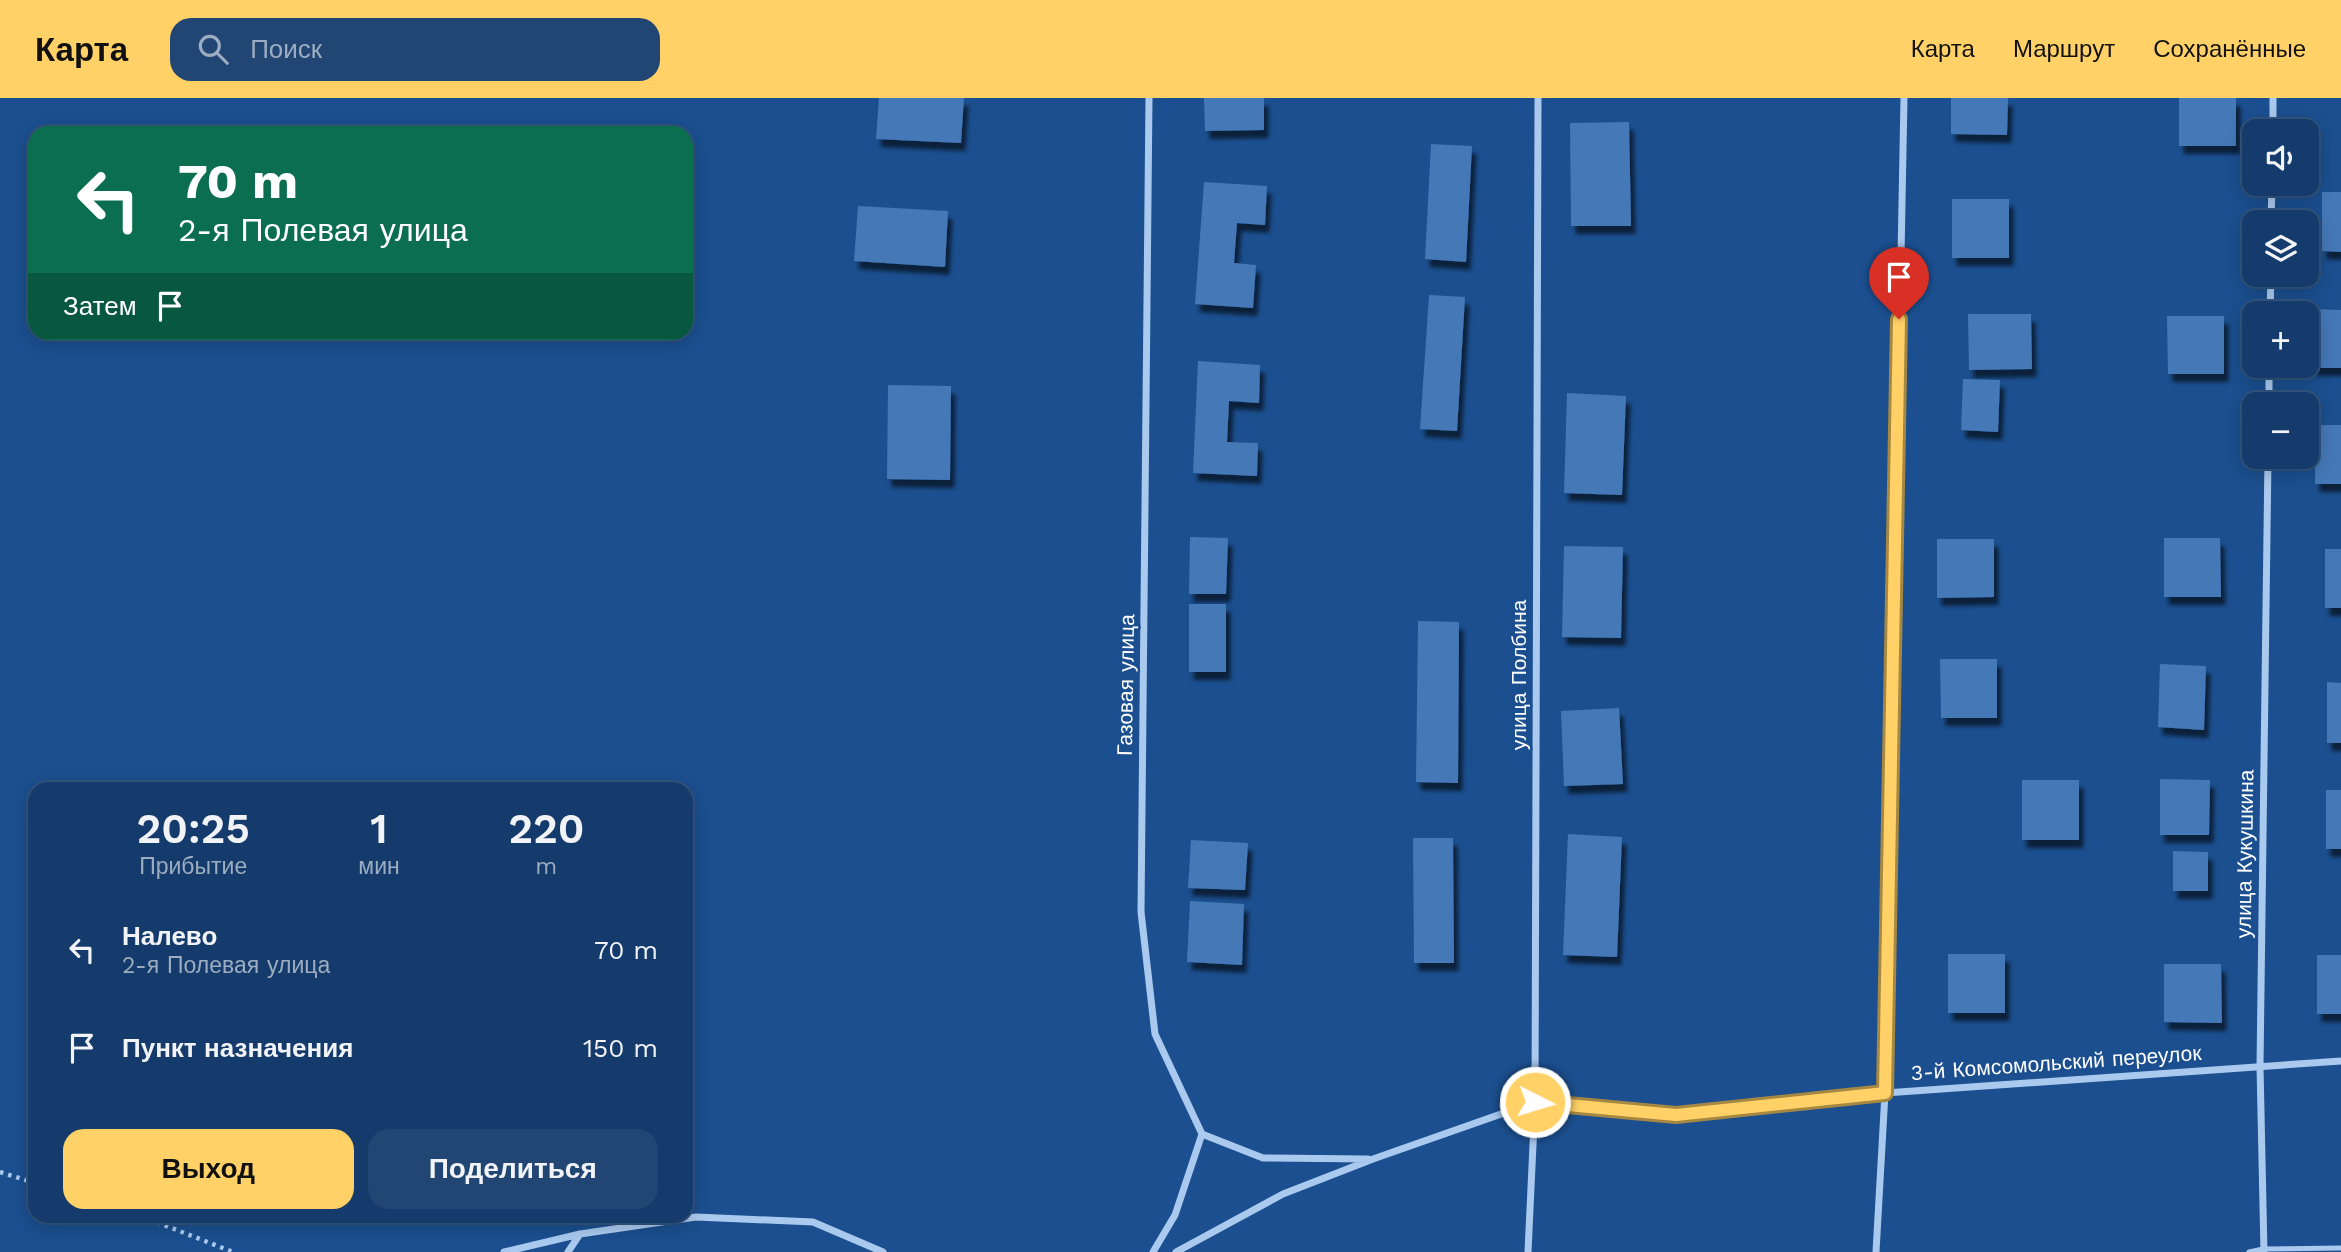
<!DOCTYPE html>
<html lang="ru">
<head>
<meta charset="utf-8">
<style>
  :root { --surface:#143b6b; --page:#214673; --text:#f1f3f6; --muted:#9dadc1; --line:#33557e; --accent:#ffd166 }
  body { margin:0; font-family:"Work Sans",sans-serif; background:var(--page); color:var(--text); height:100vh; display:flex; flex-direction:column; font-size:26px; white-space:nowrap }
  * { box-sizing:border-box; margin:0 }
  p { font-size:23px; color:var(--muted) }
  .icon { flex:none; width:38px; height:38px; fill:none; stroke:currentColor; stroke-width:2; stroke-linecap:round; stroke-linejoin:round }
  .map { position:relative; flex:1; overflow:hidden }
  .drawer { position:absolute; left:28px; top:684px; width:665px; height:441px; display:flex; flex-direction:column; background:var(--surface); border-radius:21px; box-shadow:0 4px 18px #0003,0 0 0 2px var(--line) }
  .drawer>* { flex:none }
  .hud { position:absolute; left:28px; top:28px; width:665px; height:214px; border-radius:21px; box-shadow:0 4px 18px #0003,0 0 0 2px var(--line); background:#0b6e4f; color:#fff; overflow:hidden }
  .tools { position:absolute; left:2242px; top:21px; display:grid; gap:14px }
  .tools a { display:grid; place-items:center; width:77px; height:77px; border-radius:14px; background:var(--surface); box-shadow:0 4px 18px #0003,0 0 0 2px var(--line); font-size:35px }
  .pin { position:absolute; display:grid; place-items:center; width:60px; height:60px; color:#fff; margin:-72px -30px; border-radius:50% 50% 50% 0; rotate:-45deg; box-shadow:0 0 7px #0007 }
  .pin .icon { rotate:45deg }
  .me { position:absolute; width:77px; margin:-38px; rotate:95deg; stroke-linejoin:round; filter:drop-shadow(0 0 5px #0008) }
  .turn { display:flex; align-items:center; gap:24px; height:147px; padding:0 35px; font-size:32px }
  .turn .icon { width:91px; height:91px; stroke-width:2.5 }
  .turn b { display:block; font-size:49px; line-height:60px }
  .then { display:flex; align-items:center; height:66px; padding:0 35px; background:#0003; gap:14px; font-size:26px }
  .eta { display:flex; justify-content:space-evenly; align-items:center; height:119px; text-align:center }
  .eta b { font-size:42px; font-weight:600; line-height:49px }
  .action { display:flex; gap:14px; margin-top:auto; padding:14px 35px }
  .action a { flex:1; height:80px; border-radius:21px; background:var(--accent); color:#111; font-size:28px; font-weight:600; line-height:80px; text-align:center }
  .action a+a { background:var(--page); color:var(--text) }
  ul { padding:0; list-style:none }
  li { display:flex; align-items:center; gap:21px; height:98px; padding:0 35px }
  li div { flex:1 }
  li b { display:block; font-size:26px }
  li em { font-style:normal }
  header { display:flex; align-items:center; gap:42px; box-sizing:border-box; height:98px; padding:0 35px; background:var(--accent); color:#111 }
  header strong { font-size:33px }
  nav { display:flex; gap:38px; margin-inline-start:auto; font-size:24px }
  .search { width:490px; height:63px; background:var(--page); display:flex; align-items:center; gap:18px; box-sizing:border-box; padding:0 24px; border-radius:21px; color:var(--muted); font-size:26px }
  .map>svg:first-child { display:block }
</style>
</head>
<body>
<header>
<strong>Карта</strong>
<div class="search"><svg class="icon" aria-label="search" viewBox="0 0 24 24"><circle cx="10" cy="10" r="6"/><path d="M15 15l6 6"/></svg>Поиск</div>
<nav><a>Карта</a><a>Маршрут</a><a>Сохранённые</a></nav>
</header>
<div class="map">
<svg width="2341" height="1154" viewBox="0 0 2341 1154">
  <defs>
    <filter id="shadow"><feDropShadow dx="4.5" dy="8" stdDeviation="2" flood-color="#0009"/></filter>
  </defs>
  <rect width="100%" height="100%" fill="#1b4f8f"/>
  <path fill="#4478b7" filter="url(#shadow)" d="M879,0H964L961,45L876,41Z
    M1204,0H1264V32L1205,33Z
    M1951,0H2008L2007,37L1951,36Z
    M2179,0H2236V48H2179Z
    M1629,24L1631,128H1571L1570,25Z
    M1431,46L1472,48L1466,164L1425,161Z
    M1204,84L1267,88L1265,127L1237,125L1234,165L1256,167L1253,210L1195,206Z
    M2322,94H2341V154L2322,153Z
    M1952,101H2009V160H1952Z
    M858,108L948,113L945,169L854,163Z
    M1429,197L1465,199L1457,333L1420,331Z
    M2312,211L2341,212V270H2312Z
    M1968,216H2031L2032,271L1969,272Z
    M2167,218H2224V276H2168Z
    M1198,263L1260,267L1259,305L1229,303L1227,344L1258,345L1257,378L1193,375Z
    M1963,281L2000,282L1998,334L1961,332Z
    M888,287L951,288L950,382L887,381Z
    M1567,295L1626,298L1622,397L1564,395Z
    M2315,327H2341V386H2315Z
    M1190,439L1228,440L1226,496H1189Z
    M2164,440H2220L2221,499H2164Z
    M1937,441H1994V499L1937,500Z
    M1564,448L1623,449L1621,540L1562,539Z
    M2325,451H2341V510H2325Z
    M1189,506H1226V574H1189Z
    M1418,523L1459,524L1458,685L1416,684Z
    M1940,561H1997V620H1941Z
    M2160,566L2206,568L2204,632L2158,629Z
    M2327,584L2341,585V645H2327Z
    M1619,610L1623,686L1564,688L1561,613Z
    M2160,681L2210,682L2209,737H2160Z
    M2022,682H2079V742H2022Z
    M2326,692H2341V751H2326Z
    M1568,736L1622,739L1617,859L1563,857Z
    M1413,740H1453L1454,865H1414Z
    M1191,742L1248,745L1245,792L1188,790Z
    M2173,753L2208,754V793H2173Z
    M1190,803L1244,806L1242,867L1187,864Z
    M1948,856H2005V915H1948Z
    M2317,857H2341V916H2317Z
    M2164,866H2221L2222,925L2164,924Z"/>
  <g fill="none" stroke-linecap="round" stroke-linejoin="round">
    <path stroke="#a9c9ee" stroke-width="4.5" stroke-dasharray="3.5 5" stroke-linecap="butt" d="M0,1074L35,1085
      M141,1118L233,1154"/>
    <path stroke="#a9c9ee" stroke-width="5" d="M2249,1154L2263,1151L2341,1150"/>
    <path stroke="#a9c9ee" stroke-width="7" d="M1149,0L1141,814L1155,936L1202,1036L1175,1117L1153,1154
      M2273,33V0
      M2271,124L2272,86
      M2270,215L2271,177
      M2269,306V268
      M1202,1036L1263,1060L1368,1061
      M504,1154L580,1136L696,1119L813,1124L883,1154
      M568,1154L580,1136
      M1176,1154L1283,1096L1373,1061L1535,1004L1676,1017L1885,995L2341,963
      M1528,1154L1535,1004L1538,0
      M1876,1154L1885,995L1904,0
      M2264,1154L2260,968L2268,359"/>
  </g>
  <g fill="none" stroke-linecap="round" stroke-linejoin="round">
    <defs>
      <path id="route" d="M1535,1004L1676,1017L1885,995L1899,221"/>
    </defs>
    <use href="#route" stroke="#a68842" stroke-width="18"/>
    <use href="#route" stroke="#ffd166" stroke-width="12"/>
  </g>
  <g text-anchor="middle" stroke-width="5" stroke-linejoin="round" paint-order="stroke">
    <g font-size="21" fill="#fff" stroke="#1b4f8f">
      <text transform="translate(1519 577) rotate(-90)" y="7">улица Полбина</text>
      <text transform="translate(1126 587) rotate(-89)" y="7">Газовая улица</text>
      <text transform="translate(2245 756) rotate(-89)" y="7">улица Кукушкина</text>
      <text transform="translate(2056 965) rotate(-4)" y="7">3-й Комсомольский переулок</text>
    </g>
  </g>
</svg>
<div class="tools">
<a><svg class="icon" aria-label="sound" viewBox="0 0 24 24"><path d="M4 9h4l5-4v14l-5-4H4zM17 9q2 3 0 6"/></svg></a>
<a><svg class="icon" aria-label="layers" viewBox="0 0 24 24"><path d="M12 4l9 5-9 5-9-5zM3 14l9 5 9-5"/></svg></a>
<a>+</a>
<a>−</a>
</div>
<div class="pin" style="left:1899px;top:221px;background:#d93025"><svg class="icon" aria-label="arrive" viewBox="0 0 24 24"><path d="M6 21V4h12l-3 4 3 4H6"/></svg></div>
<svg class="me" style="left:1535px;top:1004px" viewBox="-20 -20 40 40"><circle r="17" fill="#ffd166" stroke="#fff" stroke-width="3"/><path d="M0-11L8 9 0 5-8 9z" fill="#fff"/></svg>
<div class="hud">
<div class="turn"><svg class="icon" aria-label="left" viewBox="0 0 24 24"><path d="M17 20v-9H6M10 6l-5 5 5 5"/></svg><div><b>70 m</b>2-я Полевая улица</div></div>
<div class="then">Затем<svg class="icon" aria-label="arrive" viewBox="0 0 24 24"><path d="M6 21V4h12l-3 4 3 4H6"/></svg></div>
</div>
<section class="drawer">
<div class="eta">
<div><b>20:25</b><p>Прибытие</p></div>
<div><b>1</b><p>мин</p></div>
<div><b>220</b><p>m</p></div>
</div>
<ul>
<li><svg class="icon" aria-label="left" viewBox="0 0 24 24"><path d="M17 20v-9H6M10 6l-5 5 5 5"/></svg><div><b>Налево</b><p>2-я Полевая улица</p></div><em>70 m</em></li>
<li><svg class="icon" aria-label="arrive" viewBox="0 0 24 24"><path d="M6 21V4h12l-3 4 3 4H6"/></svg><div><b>Пункт назначения</b></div><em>150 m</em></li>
</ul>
<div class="action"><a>Выход</a><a>Поделиться</a></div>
</section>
</div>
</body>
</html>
